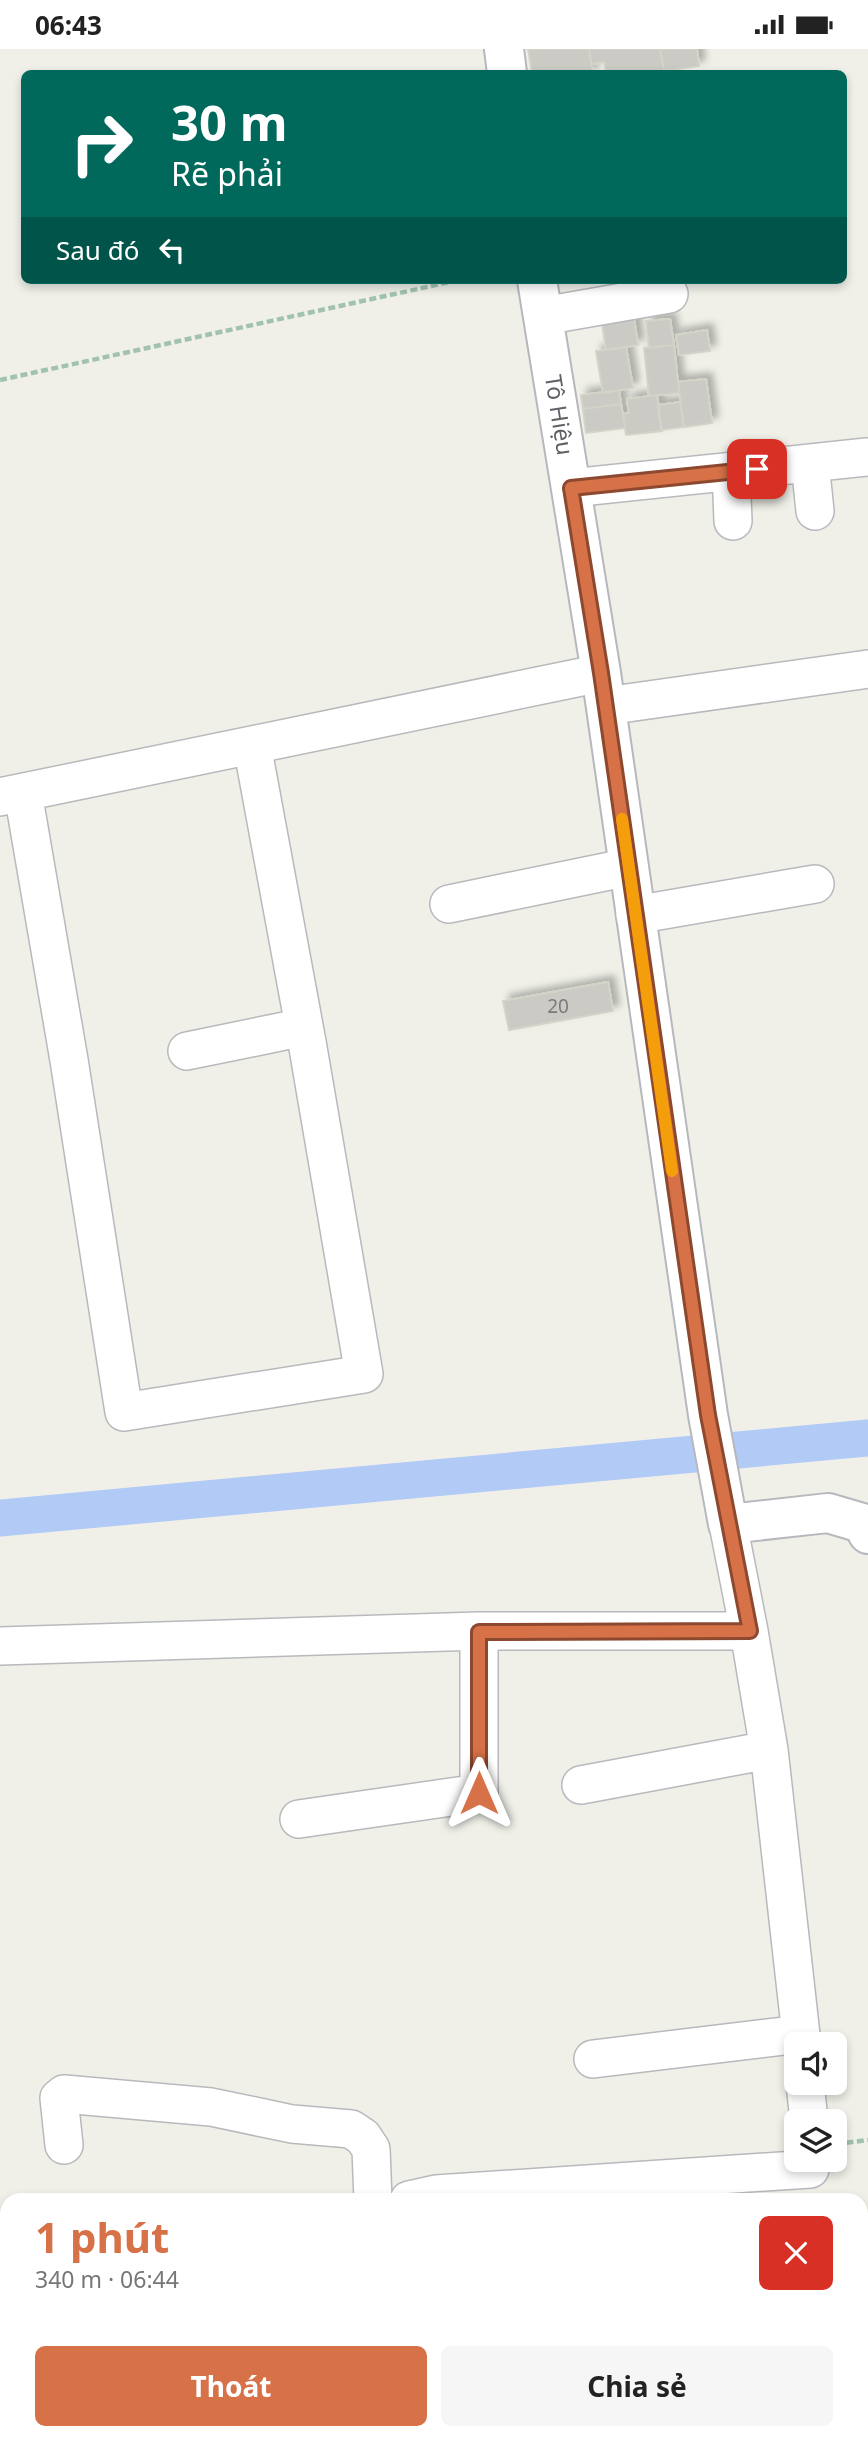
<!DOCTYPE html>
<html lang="vi">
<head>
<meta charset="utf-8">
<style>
  :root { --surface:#fff; --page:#f6f6f6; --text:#222; --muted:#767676; --accent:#d77148 }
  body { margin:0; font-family:"Noto Sans",sans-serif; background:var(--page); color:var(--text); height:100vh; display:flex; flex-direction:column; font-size:26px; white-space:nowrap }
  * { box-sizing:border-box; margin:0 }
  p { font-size:23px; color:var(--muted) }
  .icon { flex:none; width:38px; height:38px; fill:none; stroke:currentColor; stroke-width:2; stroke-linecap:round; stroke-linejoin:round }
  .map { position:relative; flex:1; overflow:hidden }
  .details { position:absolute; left:0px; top:2144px; width:868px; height:247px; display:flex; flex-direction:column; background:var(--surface); border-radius:21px 21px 0 0; box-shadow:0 4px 10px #0003 }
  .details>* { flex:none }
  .banner { position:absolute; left:21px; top:21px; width:826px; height:214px; border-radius:10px; box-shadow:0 4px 10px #0003; background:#00695c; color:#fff; overflow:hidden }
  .buttons { position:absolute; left:784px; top:1983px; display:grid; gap:14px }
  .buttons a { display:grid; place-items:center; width:63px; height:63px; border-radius:10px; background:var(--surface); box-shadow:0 4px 10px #0003; font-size:35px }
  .pin { position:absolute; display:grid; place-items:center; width:60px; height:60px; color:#fff; margin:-30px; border-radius:14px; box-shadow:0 4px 10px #0006 }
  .me { position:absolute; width:77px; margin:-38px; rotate:0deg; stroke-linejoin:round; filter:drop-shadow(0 0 5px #0008) }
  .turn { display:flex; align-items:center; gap:24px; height:147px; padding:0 35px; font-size:32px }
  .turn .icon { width:91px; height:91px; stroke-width:2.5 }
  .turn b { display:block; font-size:49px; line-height:60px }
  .then { display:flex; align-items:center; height:66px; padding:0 35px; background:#0003; gap:14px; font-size:26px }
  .round { display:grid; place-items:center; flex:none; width:74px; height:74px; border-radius:10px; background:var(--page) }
  .summary { display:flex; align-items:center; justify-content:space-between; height:119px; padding:0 35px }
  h1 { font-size:42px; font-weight:700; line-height:52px; color:var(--accent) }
  .primary-button { display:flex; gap:14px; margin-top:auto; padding:14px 35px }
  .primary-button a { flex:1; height:80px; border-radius:10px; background:var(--accent); color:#fff; font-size:28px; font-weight:700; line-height:80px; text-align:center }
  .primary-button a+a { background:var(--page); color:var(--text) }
  .status { display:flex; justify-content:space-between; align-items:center; height:49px; padding:0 35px; background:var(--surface); direction:ltr }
  .status svg { height:19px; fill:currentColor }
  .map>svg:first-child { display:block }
</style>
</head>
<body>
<div class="status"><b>06:43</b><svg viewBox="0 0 49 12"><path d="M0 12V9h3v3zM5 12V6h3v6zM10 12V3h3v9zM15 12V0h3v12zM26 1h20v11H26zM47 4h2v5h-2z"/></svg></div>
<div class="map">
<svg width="868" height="2390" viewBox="0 0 868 2390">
  <defs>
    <filter id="shadow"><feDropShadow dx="6" dy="-6" stdDeviation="3.5" flood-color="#0004"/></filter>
  </defs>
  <rect width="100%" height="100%" fill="#f0f0e9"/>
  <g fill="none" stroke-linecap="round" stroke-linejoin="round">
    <path stroke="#b2caf6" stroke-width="37" d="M0,1469L868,1389"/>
  </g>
  <path fill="#cbcac5" stroke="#d4d3c7" stroke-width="2" filter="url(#shadow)" d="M528,0H589L593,24H532Z
    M589,0H660L664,24H606L604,13L591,15Z
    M660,0H697L699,17L664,22Z
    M634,270L638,296L606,301L602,274Z
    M670,270L674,296L649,299L646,272Z
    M707,281L710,302L679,306L676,286Z
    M674,296L679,344L649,347L644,299Z
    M626,298L633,339L603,344L596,302Z
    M706,330L712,374L684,378L678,333Z
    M619,341L621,355L583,360L581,346Z
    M657,346L662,382L626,386L623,365L629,364L627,350Z
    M680,353L684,378L661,381L658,356Z
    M621,355L625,379L586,384L583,360Z
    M608,933L613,962L509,981L503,952Z"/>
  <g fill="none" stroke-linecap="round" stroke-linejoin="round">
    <defs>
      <path id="minor" d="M543,267L669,245
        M810,414L815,462
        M731,422L733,472
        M571,439L867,408
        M606,657L868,620
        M23,744L69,1011L124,1363L364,1325L307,993L252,696
        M0,748L601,624
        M449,855L629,818
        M635,866L815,835
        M187,1002L304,978
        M728,1475L749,1582L769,1701L802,1995
        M0,1597L479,1582H749
        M581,1736L769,1701
        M299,1770L479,1744V1582
        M593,2010L801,1985
        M805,2034L809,2072
        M64,2096L59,2049L64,2045L211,2058L292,2075L351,2080L363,2088L371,2100L373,2151
        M409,2151L436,2145L810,2120
        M0,2362L7,2359
        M130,2384L131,2390
        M819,2384V2390
        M320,2390L321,2384
        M610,2390V2384"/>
      <path id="secondary" d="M504,0L507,24
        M537,231L601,624L708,1366L728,1475L828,1464L862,1474L868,1485"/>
    </defs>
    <use href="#minor" stroke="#b8b9bd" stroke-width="40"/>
    <use href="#secondary" stroke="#b7b8be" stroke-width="42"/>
    <path stroke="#a1c2b1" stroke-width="4.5" stroke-dasharray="7 3.5" stroke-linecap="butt" d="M0,331L459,231
      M836,2095L868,2091"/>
    <use href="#minor" stroke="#fff" stroke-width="37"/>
    <use href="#secondary" stroke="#fff" stroke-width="38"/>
  </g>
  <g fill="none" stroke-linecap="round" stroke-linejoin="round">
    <defs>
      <path id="route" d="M479,1744V1583L750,1582L708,1366L601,624L571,439L757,420"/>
    </defs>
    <use href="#route" stroke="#8c492f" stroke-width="18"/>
    <use href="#route" stroke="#d77148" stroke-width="12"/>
    <path stroke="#f59e0b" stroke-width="12" d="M622,770L672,1122"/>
  </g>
  <g text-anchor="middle" stroke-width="7" stroke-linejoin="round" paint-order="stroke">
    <g font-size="19" fill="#7b7b7e">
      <text x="558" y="964">20</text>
    </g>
    <g font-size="23" fill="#606167" stroke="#fff">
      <text transform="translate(559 366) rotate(81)" y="8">Tô Hiệu</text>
    </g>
  </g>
</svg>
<div class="buttons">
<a><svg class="icon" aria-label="sound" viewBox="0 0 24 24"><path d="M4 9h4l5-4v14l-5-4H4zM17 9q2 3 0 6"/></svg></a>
<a><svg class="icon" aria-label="layers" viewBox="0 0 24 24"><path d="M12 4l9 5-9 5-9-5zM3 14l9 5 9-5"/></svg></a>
</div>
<div class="pin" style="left:757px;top:420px;background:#d93025"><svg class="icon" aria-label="arrive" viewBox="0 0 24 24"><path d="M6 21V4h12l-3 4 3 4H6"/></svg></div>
<svg class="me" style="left:479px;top:1744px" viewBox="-20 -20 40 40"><path d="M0-17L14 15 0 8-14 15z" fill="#d77148" stroke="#fff" stroke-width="4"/></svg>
<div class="banner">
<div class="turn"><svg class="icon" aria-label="right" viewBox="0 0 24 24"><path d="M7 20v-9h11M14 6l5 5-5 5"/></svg><div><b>30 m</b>Rẽ phải</div></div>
<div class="then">Sau đó<svg class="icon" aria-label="left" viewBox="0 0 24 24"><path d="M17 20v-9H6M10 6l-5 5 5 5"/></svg></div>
</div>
<section class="details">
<div class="summary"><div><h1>1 phút</h1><p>340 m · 06:44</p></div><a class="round" style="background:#d93025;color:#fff"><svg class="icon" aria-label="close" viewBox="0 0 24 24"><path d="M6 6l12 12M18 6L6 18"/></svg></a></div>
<div class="primary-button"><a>Thoát</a><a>Chia sẻ</a></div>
</section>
</div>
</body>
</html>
